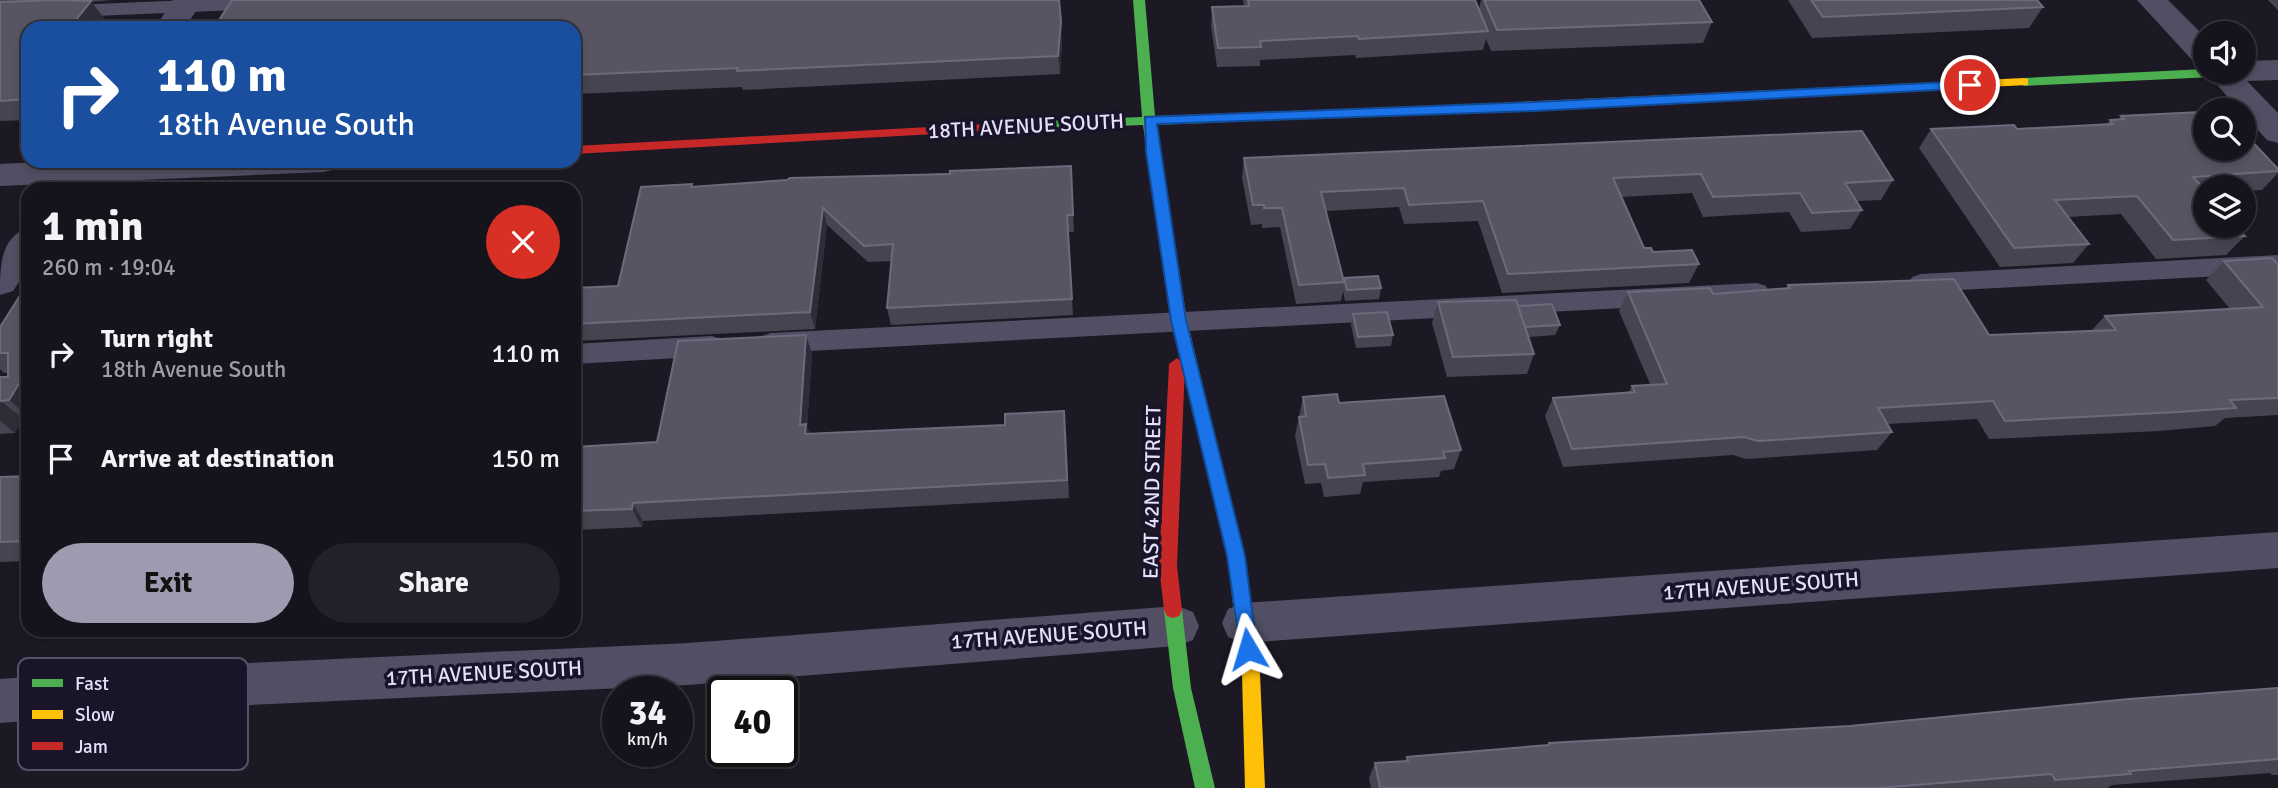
<!DOCTYPE html>
<html lang="en">
<head>
<meta charset="utf-8">
<style>
  :root { --surface:#15131b; --page:#222028; --text:#f1f3f6; --muted:#9d9ea3; --line:#34323a; --accent:#9f9ab0 }
  body { margin:0; font-family:Signika,sans-serif; background:var(--page); color:var(--text); height:100vh; display:flex; flex-direction:column; font-size:26px; white-space:nowrap }
  * { box-sizing:border-box; margin:0 }
  p { font-size:23px; color:var(--muted) }
  .icon { flex:none; width:38px; height:38px; fill:none; stroke:currentColor; stroke-width:2; stroke-linecap:round; stroke-linejoin:round }
  .map { position:relative; flex:1; overflow:hidden }
  .details { position:absolute; left:21px; top:182px; width:560px; height:455px; display:flex; flex-direction:column; background:var(--surface); border-radius:21px; box-shadow:0 4px 10px #0003,0 0 0 2px var(--line) }
  .details>* { flex:none }
  .banner { position:absolute; left:21px; top:21px; width:560px; height:147px; border-radius:21px; box-shadow:0 4px 10px #0003,0 0 0 2px var(--line); background:#1a4fa0; color:#fff; overflow:hidden }
  .buttons { position:absolute; left:2193px; top:21px; display:grid; gap:14px }
  .buttons a { display:grid; place-items:center; width:63px; height:63px; border-radius:50%; background:var(--surface); box-shadow:0 4px 10px #0003,0 0 0 2px var(--line); font-size:35px }
  .speed { position:absolute; left:602px; top:676px; display:flex; gap:14px; font-size:35px; font-weight:700; text-align:center }
  .speed>* { display:grid; place-content:center; width:91px; height:91px; border-radius:50%; background:var(--surface); box-shadow:0 4px 10px #0003,0 0 0 2px var(--line); line-height:1 }
  .speed small { font-size:18px; font-weight:400 }
  .speed .limit { border:4px solid #111; border-radius:10px; background:#fff; color:#111 }
  .pin { position:absolute; display:grid; place-items:center; width:60px; height:60px; color:#fff; margin:-30px; border:4px solid #fff; border-radius:50%; box-shadow:0 2px 7px #0007 }
  .me { position:absolute; width:77px; margin:-38px; rotate:353deg; stroke-linejoin:round; filter:drop-shadow(0 0 5px #0008) }
  .turn { display:flex; align-items:center; gap:24px; height:147px; padding:0 21px; font-size:32px }
  .turn .icon { width:91px; height:91px; stroke-width:2.5 }
  .turn b { display:block; font-size:49px; line-height:60px }
  .round { display:grid; place-items:center; flex:none; width:74px; height:74px; border-radius:37px; background:var(--page) }
  .head { display:flex; align-items:center; justify-content:space-between; height:119px; padding:0 21px }
  h1 { font-size:42px; font-weight:700; line-height:52px }
  .cta { display:flex; gap:14px; margin-top:auto; padding:14px 21px }
  .cta a { flex:1; height:80px; border-radius:42px; background:var(--accent); color:#111; font-size:28px; font-weight:700; line-height:80px; text-align:center }
  .cta a+a { background:var(--page); color:var(--text) }
  ul { padding:0; list-style:none }
  li { display:flex; align-items:center; gap:21px; height:105px; padding:0 21px }
  li div { flex:1 }
  li b { display:block; font-size:26px }
  li em { font-style:normal }
  .map>svg:first-child { display:block }
</style>
</head>
<body>
<div class="map">
<svg width="2278" height="788" viewBox="0 0 2278 788">
  <rect width="100%" height="100%" fill="#1c1924"/>
  <g fill="none" stroke-linecap="round" stroke-linejoin="round">
    <path fill="#524f64" fill-rule="evenodd" d="M191,0H344L341,4L334,6L0,20V8Z
      M2278,255V273L1921,292L1912,289L1909,283L1912,277L1921,274Z
      M1757,283L1766,286L1769,292L1766,298L1757,301L771,353L762,350L758,343L762,336L771,333Z
      M712,336L721,339L725,346L721,353L712,356L574,364V344Z"/>
    <path fill="#524f64" fill-rule="evenodd" d="M173,0H203L185,28H155Z
      M2137,0H2168L2205,37V64L2194,62Z
      M2278,60V80L2247,81L2278,113V143L2267,140L2244,115V110H2239L2206,72H2244V61Z
      M63,161H340L336,169L324,172L0,186V164Z
      M28,228V268L13,291L0,295C0,267 0,237 28,228Z
      M2278,532V568L1244,643L1228,637L1222,623L1228,609L1244,603Z
      M1177,606L1193,612L1199,626L1193,640L1177,646L688,685L205,707L0,723V679L205,665L688,643Z"/>
    <path fill="#4caf50" fill-rule="evenodd" d="M1133,0H1145L1155,116L1479,104L1485,108L1479,112L1156,125L1187,320L1212,424L1210,429H1198L1196,424L1171,320L1143,125L1039,129L1032,125L1039,121L1142,117Z
      M2205,69V72H2240L2234,76L2024,86L2018,82L2024,78Z
      M1173,602L1179,604L1182,610L1191,688L1215,788H1195L1173,688L1164,610L1167,604Z"/>
    <path fill="#ffc107" fill-rule="evenodd" d="M2024,78L2028,79V85L1479,112L1473,108L1479,104Z
      M1204,418L1210,419L1212,424L1245,556L1260,674L1265,788H1245L1242,674L1227,556L1196,424L1198,419Z"/>
    <path fill="#c62828" fill-rule="evenodd" d="M1039,121L1044,122V128L574,154V146Z
      M1177,358L1185,364L1177,566L1182,610L1179,616L1173,618L1167,616L1164,610L1159,566L1169,364Z"/>
  </g>
  <path fill="#474452" d="M0,0H111L91,2L106,21L101,28H28V120L0,121Z
    M1243,0H1475L1479,9L1481,0H1699L1712,22L1703,43L1491,51L1486,39L1483,50L1356,58L1355,55L1260,60V66L1217,67L1211,26L1212,7L1244,6Z
    M1788,0H2037L2043,7L2029,28L1812,38Z
    M2268,0H2278V10Z
    M574,28L1062,40L1060,74L743,90L742,87L574,94Z
    M2121,116H2205L2278,169V173L2262,190L2244,191V187H2205V226L2245,236L2226,255L2156,259L2121,214L2068,217L2089,244L2073,263L2000,267L1919,148L1931,129H2017L2107,124L2110,120L2119,119Z
    M1244,158L1893,180L1881,200L1857,201L1862,210L1850,229L1801,232L1789,212L1703,217L1692,193L1621,197L1644,248L1653,252L1699,264L1689,283L1502,293L1478,221L1404,224L1399,207L1326,211L1344,281L1381,288L1379,299L1345,301L1343,291L1341,301L1296,304L1280,227L1262,228V224L1251,225L1242,178Z
    M1071,166L1074,232H1068L1073,315L891,325L887,308L891,261L868,262L827,225L815,329L574,341V288L618,286L693,187Z
    M2224,261L2278,265V415L2225,418L2215,426L2159,431L1989,439L1977,419L1887,424L1892,432L1877,450L1746,459L1733,455L1563,467L1545,416L1553,398L1628,393L1632,386L1650,384L1619,311L1628,292L1713,294L1786,288L1788,285L1989,335L2091,331L2105,316L2230,309L2206,280Z
    M28,283V419H23L15,433L0,434V377H8V373H4L0,369V327Z
    M1438,302L1518,306L1560,325L1555,335L1529,337L1534,354L1527,374L1447,377L1432,323Z
    M1353,314L1393,335L1391,346L1356,348L1351,325Z
    M806,335L812,354L807,427L810,434L1066,430L1069,498L643,521L642,527L574,530V448L657,442Z
    M1303,397L1339,403L1461,450L1454,469L1441,471L1439,477L1363,482L1360,494L1324,497L1321,483L1305,484L1295,436Z
    M28,476V561L0,562V477Z
    M2278,688V775H2272L2270,773L2112,785L2107,788H1371L1369,778L1375,763L1405,761L1407,757L1547,745L1549,743L1850,726Z"/>
  <path fill="#2f2c38" d="M82,0H84L88,5L91,1L106,21L101,28H80L76,20Z
    M1061,21L1062,40L1060,74L1058,56Z
    M823,208L827,225L815,329L810,312Z
    M806,335L812,354L807,427L813,443L812,453L800,425Z
    M28,369V416L9,400Z
    M0,400L23,419L15,433L0,421Z
    M633,503L643,521L642,527L632,509Z"/>
  <path fill="#585464" stroke="#6e6a7c" stroke-width="2" d="M55,0L91,1L76,20H86L80,28H28V99L0,101V2Z
    M232,0H1059L1061,21L1058,56L737,71L738,68L574,75V28H214Z
    M1248,0H1475L1488,31L1359,39L1358,36L1260,41L1261,47L1218,48L1212,7L1249,6Z
    M1484,0H1699L1712,22L1497,30Z
    M1811,0H2037L2043,7L1823,17Z
    M2201,112L2205,116V149H2244V133L2278,169V171L2193,177L2205,190V226H2236L2245,236L2173,240L2137,196L2055,200L2089,244L2014,248L1931,129L2014,125L2017,129L2113,124L2110,120L2124,119L2121,116Z
    M1862,131L1893,180L1845,183L1862,210L1812,213L1800,193L1713,197L1701,174L1613,178L1644,248H1651L1653,252L1692,250L1699,264L1508,274L1483,201L1409,205L1404,188L1321,192L1344,282L1299,285L1282,208H1264V205H1253L1244,158Z
    M1071,166L1073,215H1067L1072,299L887,308L893,244L864,246L823,208L810,312L574,324V288L618,286L641,187L692,184L691,187L787,180L790,178L950,174V171Z
    M2272,258L2278,265V398L2230,400L2236,408L2178,412L2005,421L1993,401L1878,408L1892,432L1758,441L1744,437L1572,449L1553,398L1635,392L1632,386L1667,384L1628,292L1710,288L1713,294L1790,288L1788,285L1954,279L1989,335L2116,330L2105,316L2263,307L2224,261Z
    M1378,276L1381,288L1347,290L1344,278Z
    M28,283V369L9,400L0,401V377H8V353H0V327Z
    M1516,300L1534,354L1453,357L1438,302Z
    M1552,304L1560,325L1525,327L1518,306Z
    M1387,312L1393,335L1358,337L1353,314Z
    M806,335L800,425L806,424L805,434L1005,425V414L1064,411L1067,480L633,503L632,509L574,511V447L657,442L678,341Z
    M1337,394L1339,403L1444,396L1461,450L1443,452L1445,458L1363,464L1365,475L1328,478L1325,464L1308,465L1299,417L1306,416L1303,397Z
    M28,476V541L0,542V477Z
    M2278,688V759L2129,771L2131,774L2055,780L2052,774L1878,788H1380L1375,763L1408,761L1407,757L1549,745V743L1850,726L2129,699Z"/>
  <path fill="#1a73e8" stroke="#114b97" stroke-width="2" d="M1970,81L1977,85L1975,88L1534,111L1157,124L1186,320L1245,556L1257,649L1254,655L1248,657L1241,655L1227,556L1171,320L1146,152L1145,117L1534,102Z"/>
  <g text-anchor="middle" stroke-width="7" stroke-linejoin="round" paint-order="stroke">
    <g font-size="21" fill="#e5dffc" stroke="#1a1429">
      <text transform="translate(1026 126) rotate(-3)" y="7">18TH AVENUE SOUTH</text>
      <text transform="translate(1152 492) rotate(-89)" y="7">EAST 42ND STREET</text>
      <text transform="translate(1761 586) rotate(-4)" y="7">17TH AVENUE SOUTH</text>
      <text transform="translate(1049 635) rotate(-4)" y="7">17TH AVENUE SOUTH</text>
      <text transform="translate(484 673) rotate(-3)" y="7">17TH AVENUE SOUTH</text>
    </g>
  </g>
  <rect x="18" y="658" width="230" height="112" rx="10" fill="#1a1429" stroke="#575168" stroke-width="2"/>
  <rect x="32" y="679" width="31" height="8" fill="#4caf50"/>
  <rect x="32" y="710" width="31" height="9" fill="#ffc107"/>
  <rect x="32" y="742" width="31" height="8" fill="#c62828"/>
  <g font-size="19" fill="#e5dffc">
    <text x="75" y="690">Fast</text>
    <text x="75" y="721">Slow</text>
    <text x="75" y="753">Jam</text>
  </g>
</svg>
<div class="buttons">
<a><svg class="icon" aria-label="sound" viewBox="0 0 24 24"><path d="M4 9h4l5-4v14l-5-4H4zM17 9q2 3 0 6"/></svg></a>
<a><svg class="icon" aria-label="search" viewBox="0 0 24 24"><circle cx="10" cy="10" r="6"/><path d="M15 15l6 6"/></svg></a>
<a><svg class="icon" aria-label="layers" viewBox="0 0 24 24"><path d="M12 4l9 5-9 5-9-5zM3 14l9 5 9-5"/></svg></a>
</div>
<div class="speed"><div>34<small>km/h</small></div><div class="limit">40</div></div>
<div class="pin" style="left:1970px;top:85px;background:#d93025"><svg class="icon" aria-label="arrive" viewBox="0 0 24 24"><path d="M6 21V4h12l-3 4 3 4H6"/></svg></div>
<svg class="me" style="left:1248px;top:649px" viewBox="-20 -20 40 40"><path d="M0-17L14 15 0 8-14 15z" fill="#1a73e8" stroke="#fff" stroke-width="4"/></svg>
<div class="banner">
<div class="turn"><svg class="icon" aria-label="right" viewBox="0 0 24 24"><path d="M7 20v-9h11M14 6l5 5-5 5"/></svg><div><b>110 m</b>18th Avenue South</div></div>
</div>
<section class="details">
<div class="head"><div><h1>1 min</h1><p>260 m · 19:04</p></div><a class="round" style="background:#d93025;color:#fff"><svg class="icon" aria-label="close" viewBox="0 0 24 24"><path d="M6 6l12 12M18 6L6 18"/></svg></a></div>
<ul>
<li><svg class="icon" aria-label="right" viewBox="0 0 24 24"><path d="M7 20v-9h11M14 6l5 5-5 5"/></svg><div><b>Turn right</b><p>18th Avenue South</p></div><em>110 m</em></li>
<li><svg class="icon" aria-label="arrive" viewBox="0 0 24 24"><path d="M6 21V4h12l-3 4 3 4H6"/></svg><div><b>Arrive at destination</b></div><em>150 m</em></li>
</ul>
<div class="cta"><a>Exit</a><a>Share</a></div>
</section>
</div>
</body>
</html>
